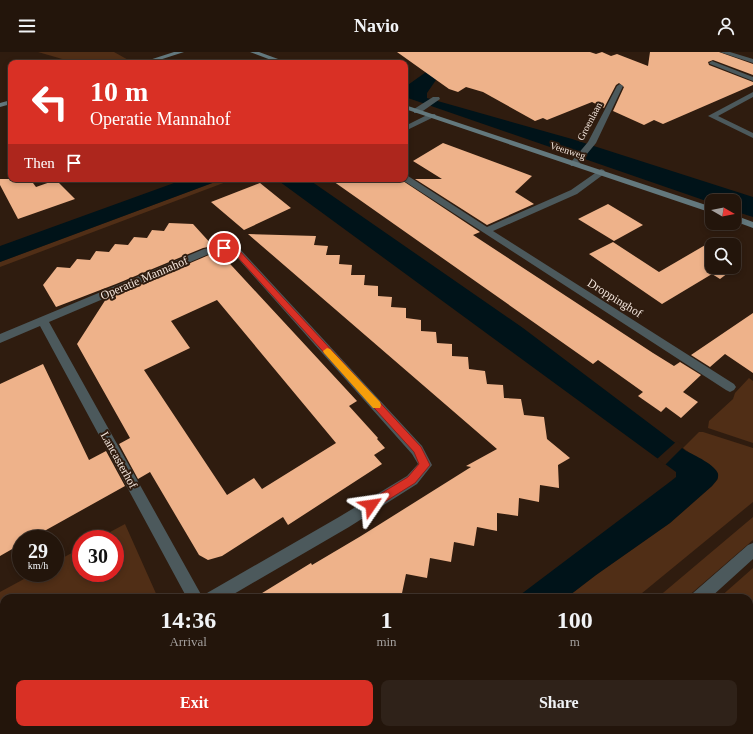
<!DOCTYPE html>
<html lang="en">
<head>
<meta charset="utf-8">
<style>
  :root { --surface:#23150b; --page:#2f2219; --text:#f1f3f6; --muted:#a39f9d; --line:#40342c; --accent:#d93025 }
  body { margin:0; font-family:Georgia,serif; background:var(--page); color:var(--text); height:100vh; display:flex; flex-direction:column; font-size:15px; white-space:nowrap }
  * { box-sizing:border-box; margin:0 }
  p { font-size:13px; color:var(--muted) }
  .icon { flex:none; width:22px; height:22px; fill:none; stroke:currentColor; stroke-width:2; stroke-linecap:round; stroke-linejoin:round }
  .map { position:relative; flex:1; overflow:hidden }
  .details { position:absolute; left:0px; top:542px; width:753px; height:140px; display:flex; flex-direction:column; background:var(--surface); border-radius:12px 12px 0 0; box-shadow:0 2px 6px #0003,0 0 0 1px var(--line) }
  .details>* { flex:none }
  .top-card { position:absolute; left:8px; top:8px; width:400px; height:122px; border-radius:8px; box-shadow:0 2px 6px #0003,0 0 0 1px var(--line); background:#d93025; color:#fff; overflow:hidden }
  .needle { width:26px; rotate:99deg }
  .fabs { position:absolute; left:705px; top:142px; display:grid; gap:8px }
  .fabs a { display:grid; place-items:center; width:36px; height:36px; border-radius:8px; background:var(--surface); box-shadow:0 2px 6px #0003,0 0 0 1px var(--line); font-size:20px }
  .speed { position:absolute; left:12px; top:478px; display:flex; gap:8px; font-size:20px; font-weight:700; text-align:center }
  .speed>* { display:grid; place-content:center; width:52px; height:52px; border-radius:50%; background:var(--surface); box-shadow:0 2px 6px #0003,0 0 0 1px var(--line); line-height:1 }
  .speed small { font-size:10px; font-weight:400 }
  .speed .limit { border:6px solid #d22; background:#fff; color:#111 }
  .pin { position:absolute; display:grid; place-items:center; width:34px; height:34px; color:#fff; margin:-17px; border:2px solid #fff; border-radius:50%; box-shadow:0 1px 4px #0007 }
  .me { position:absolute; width:44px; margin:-22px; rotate:58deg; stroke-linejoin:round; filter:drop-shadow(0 0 3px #0008) }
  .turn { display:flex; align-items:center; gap:14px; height:84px; padding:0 16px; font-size:18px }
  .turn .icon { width:52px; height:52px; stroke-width:2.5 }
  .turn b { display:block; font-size:28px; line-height:34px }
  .then { display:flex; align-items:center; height:38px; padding:0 16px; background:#0003; gap:8px; font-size:15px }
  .eta { display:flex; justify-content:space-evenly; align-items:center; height:68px; text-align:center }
  .eta b { font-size:24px; font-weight:700; line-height:28px }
  .primary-button { display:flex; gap:8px; margin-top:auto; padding:8px 16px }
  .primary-button a { flex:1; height:46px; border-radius:8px; background:var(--accent); color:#fff; font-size:16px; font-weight:700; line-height:46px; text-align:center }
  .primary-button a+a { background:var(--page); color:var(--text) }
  header { display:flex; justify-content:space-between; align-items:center; height:52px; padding:0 16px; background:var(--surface); font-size:18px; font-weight:700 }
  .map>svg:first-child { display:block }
</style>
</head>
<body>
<header><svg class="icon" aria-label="menu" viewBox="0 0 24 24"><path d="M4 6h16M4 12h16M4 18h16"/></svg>Navio<svg class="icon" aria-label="person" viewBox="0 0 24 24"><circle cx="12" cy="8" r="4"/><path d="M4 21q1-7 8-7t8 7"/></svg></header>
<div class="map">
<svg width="753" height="682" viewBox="0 0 753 682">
  <rect width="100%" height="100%" fill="#2f1c0f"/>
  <path fill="#502e16" d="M38,0H114L132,10L76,11Z
    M223,127H234L0,215V210Z
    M749,326L753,329V391L708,376L709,369L733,347L735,341Z
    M699,380H703L753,396V450L636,546H566L596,523L670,471L712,434L718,427V421L683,396Z
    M753,465V488L686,546H657Z
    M125,472L158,546H4V621L0,606V540L35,521H55V510L81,496V521H115V487H97Z
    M753,516V564L749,568V546H719Z
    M753,598V682H667L671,678H749V602Z
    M397,678H476L472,682H391Z
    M572,678H632L628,682H567Z"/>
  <path fill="#001319" d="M447,12L427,41V46L572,87L753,145V165L734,159V149H712V151L405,45V35L426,20Z
    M185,127H223L0,210V194Z
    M276,127H308L523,276L686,399C694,403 716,413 718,422C719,427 715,430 712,434L670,471L596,523L566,546H516L671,429L676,425V420Z
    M341,678H397L391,682H335Z"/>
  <path fill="#2f1c0f" d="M677,389L684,394L665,413L657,407Z"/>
  <path fill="#eeb28a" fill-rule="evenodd" d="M397,0H590L596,2L602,0L611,4L617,2L648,14L650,0H719L753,12V23L713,8L708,10L709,13L753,30V33L663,72L654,68L644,73L613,59L624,35L619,31L616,33L604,56L592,50L547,68L543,66L535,69L483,40L466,35L458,40L449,37Z
    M443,91L532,124L515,140L534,152L487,173L415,127H442L413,109Z
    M0,127H30L36,135L56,128L75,147L18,167L0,133Z
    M330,127H400L480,180L473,183L653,301L674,314L680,310L701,323L683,340L698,350L681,366L666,355L661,360L638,344L643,340L629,330L598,308L593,312Z
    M260,131L291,156L244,178L211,150Z
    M608,152L643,173L614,189L578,167Z
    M169,171L193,172L213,194L203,196L116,232L56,255L43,233L57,215L70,216L77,207L90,208L96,199L109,200L115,192L128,193L134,185L147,186L152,178L164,179Z
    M248,182L316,184L314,193L328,194L326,203H340L339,212L352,213L351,223H365L364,233L378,234V244L392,245L391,255L406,256V266L421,268V279L436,280L437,291L452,292V304L468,305L469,317L485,319L487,332L503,333L504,346L521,347L524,363L544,365L547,387L570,406L558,413L559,436L540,433L539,450L519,446L518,464L497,461V479L477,475L474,494L454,490L451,510L430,506L427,526L406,522L401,546H254L311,511L312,513L361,484L471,415L466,414L497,397Z
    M613,190L659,220L707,192L712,195V215H734V209L740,212L720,227L712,222L662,252L589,202Z
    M220,201L357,349L349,354L378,386L377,387L385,396L374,403L382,412L288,473L283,465L222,504L208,508L199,503L150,420L138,427L119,392L130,386L77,292L106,247L209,203ZM217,248L336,391L262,437L254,426L227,443L144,318L190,296L171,269Z
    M753,261V321L725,302L710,315L691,303Z
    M43,312L89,408L106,399L125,434L30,487H21V492L0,504V332Z"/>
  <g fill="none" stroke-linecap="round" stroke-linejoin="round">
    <path fill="#4c595c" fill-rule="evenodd" d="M720,0H730L753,7V11Z
      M712,9L753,25V29L710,12L709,11Z
      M620,32L623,34L596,91L577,114H571L570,112L571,110L588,90L617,34Z
      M753,40V45L718,64L753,81V86L708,64Z
      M433,45H439L440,47L420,61H414V57Z
      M429,62H435L436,64L405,79V74Z
      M601,117L604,118L605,120L604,122L577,142L493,179L734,332L736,335L734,338L730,340L726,338L401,127H405V123L408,124L487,175L571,138Z
      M224,193L239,196L422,394L432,413L417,432L349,475L227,546H204L207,541L339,465L407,424L418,412L412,402L233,201L224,199L209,202L49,270L203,546H187L40,274L0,291V282L204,197Z
      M753,491V507L710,546H690L693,541L748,493Z
      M753,567V585L749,587V569Z
      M4,665V678H11L7,682H0V667Z
      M537,678H557L555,682H535Z
      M634,678H654L652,682H632Z"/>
    <path fill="#63787d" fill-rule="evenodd" d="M174,0H184L150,11H140Z
      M250,0H259L289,11H279Z
      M11,48V52L0,55V51Z
      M405,53L712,155V161L405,57Z
      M734,163L753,170V176L734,169Z"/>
    <path stroke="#c6b7ad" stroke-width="1.5" d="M749,674L753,670
      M741,682L745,678"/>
  </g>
  <path fill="#d93025" stroke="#8d1f18" d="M224,193L238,197L421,395L430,413L415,431L375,456L371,458L367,456L366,453L367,450L408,425L419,412L414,400L233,200L221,197L220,196Z"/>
  <path fill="#f59e0b" d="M327,296L330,297L380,350L381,353L380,356H373L324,301L323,299Z"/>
  <g text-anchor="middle" stroke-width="4" stroke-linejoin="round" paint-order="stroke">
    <g font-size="10" fill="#f2e4db" stroke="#2f1c0f">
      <text transform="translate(589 69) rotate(-62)" y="4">Groenlaan</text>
      <text transform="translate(568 98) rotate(18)" y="4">Veenweg</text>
    </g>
    <g font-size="12" fill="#f2e4db" stroke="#2f1c0f">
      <text transform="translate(144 226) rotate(-23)" y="4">Operatie Mannahof</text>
      <text transform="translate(615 246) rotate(32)" y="4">Droppinghof</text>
      <text transform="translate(119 408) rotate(61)" y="4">Lancasterhof</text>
    </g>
  </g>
</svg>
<div class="fabs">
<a><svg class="needle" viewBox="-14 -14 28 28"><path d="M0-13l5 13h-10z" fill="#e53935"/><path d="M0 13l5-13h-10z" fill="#a39f9d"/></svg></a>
<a><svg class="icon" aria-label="search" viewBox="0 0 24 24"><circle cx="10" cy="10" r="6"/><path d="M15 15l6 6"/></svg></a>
</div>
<div class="speed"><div>29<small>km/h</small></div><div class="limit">30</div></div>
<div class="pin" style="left:224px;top:196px;background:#d93025"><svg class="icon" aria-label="arrive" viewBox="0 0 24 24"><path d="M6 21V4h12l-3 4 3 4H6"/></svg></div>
<svg class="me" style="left:371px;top:453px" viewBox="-20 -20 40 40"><path d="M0-17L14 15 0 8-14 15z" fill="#d93025" stroke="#fff" stroke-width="4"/></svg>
<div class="top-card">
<div class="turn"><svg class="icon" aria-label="left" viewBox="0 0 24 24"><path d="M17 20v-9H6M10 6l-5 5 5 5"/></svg><div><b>10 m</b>Operatie Mannahof</div></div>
<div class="then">Then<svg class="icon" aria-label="arrive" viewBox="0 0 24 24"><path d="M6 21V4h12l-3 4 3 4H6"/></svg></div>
</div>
<section class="details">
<div class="eta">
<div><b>14:36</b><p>Arrival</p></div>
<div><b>1</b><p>min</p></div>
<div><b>100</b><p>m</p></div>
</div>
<div class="primary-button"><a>Exit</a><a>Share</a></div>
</section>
</div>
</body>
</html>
